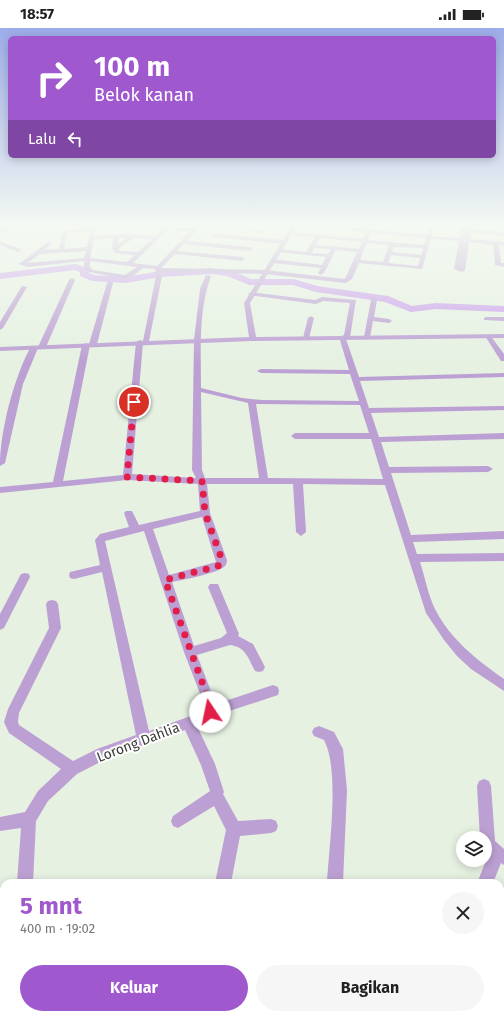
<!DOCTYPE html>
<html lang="id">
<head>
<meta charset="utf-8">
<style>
  :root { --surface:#fff; --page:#f6f6f6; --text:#222; --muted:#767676; --accent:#9f58cd }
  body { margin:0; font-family:"Fira Sans",sans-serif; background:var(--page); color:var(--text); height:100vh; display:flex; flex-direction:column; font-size:15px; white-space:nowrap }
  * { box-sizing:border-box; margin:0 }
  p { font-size:13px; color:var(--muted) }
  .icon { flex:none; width:22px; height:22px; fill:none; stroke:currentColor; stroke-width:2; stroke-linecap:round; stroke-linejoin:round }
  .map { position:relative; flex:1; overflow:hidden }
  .sheet { position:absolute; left:0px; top:851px; width:504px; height:140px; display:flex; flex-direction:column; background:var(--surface); border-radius:12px 12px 0 0; box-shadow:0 2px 10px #0003 }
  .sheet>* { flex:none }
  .top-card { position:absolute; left:8px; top:8px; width:488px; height:122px; border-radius:6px; box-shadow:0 2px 10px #0003; background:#9f58cd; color:#fff; overflow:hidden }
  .controls { position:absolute; left:456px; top:803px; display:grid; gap:8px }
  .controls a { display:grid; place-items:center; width:36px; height:36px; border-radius:50%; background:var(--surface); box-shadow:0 2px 10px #0003; font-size:20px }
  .pin { position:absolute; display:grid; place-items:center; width:34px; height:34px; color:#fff; margin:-17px; border:2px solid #fff; border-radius:50%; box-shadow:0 1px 4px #0007 }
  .me { position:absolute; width:44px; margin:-22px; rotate:349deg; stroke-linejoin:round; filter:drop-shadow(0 0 3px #0008) }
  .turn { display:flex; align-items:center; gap:14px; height:84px; padding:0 20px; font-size:18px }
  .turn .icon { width:52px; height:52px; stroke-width:2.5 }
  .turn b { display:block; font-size:28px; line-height:34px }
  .then { display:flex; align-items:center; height:38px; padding:0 20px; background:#0003; gap:8px; font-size:15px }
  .round { display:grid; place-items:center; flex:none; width:42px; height:42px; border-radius:21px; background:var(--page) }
  .head { display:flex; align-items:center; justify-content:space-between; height:68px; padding:0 20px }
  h1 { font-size:24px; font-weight:700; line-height:30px; color:var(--accent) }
  .action { display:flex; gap:8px; margin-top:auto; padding:8px 20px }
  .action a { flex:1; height:46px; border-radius:24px; background:var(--accent); color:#fff; font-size:16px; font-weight:700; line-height:46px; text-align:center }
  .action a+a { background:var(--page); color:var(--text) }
  .status { display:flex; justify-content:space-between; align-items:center; height:28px; padding:0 20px; background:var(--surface); direction:ltr }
  .status svg { height:11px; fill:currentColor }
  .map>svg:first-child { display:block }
</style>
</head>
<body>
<div class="status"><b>18:57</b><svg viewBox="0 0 49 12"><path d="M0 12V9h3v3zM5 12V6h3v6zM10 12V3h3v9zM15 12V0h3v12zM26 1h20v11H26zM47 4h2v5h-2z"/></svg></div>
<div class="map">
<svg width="504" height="991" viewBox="0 0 504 991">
  <rect width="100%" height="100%" fill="#e6f1e2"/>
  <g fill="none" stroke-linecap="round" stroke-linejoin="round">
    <path fill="#ca9feb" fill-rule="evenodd" d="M76,236L89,241V245L94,247L125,249L161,243L211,240L233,243L251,251H294L317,258L388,268L412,278L436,275L504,278V284L436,281L411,284L385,274L316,264L293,257H249L227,248L211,246L161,249L125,255L92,253L80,248V244L75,242L0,251V245Z"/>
    <path fill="#bca0d3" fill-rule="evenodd" d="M12,196H20L0,204V200Z
      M94,196H99L97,199L135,196L193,200L197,196H202L187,213L250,219L253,221L250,223L184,216L177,223L242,229L245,231L242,233L175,226L161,240L265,242L345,251L357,224L336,222L324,245L321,247L318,245L321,240L272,235L269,233L272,231L322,237L326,229L277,224V222L279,221L306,224L315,209L290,207L288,206V204L363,211L366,204L293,196H313L427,207L429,200L399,196H435L432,208L459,210L461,196H466L465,211L467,196H472V201L504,204V208L471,204L470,211L504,214V218L499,217L501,235H504V239L495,237L493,217L469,214L465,242L462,244L454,241L459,213L431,211L422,241L359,235L352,251L346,255L265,246L161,244L162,248L149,313L146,315L143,314L132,446L196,450L192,442L194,312L200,261L206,247L211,248C198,283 201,323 201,360L242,370L262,372L359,373L350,346L261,345L257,343L261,341L349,342L339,309L344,307L350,275L323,273L316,276L249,267L248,266L251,264L315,272L322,269L356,272L350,309L346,311L359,349L504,345V349L360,353L369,380L504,378V382L371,385L379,409L504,405V411L381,414L389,439L488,438L493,441L488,444L391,445L411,507L504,503V511L413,514L417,526L504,525V533L420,534C425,549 428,567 435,581C450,611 477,632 504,651V663L471,641L457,628L444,612L426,585L385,457L303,456L306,504L301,508L296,504L293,456H207L210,485L227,532C227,534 226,537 225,538C219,545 182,552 172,554L194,618L221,610L227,605L208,559L210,556H218L239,606L238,608L253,616L265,639L263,643L259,644L255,643C248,630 246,619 230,617L197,627L216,676L273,657L278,659L279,663L278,667L214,688L209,693L197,698L215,736L224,764L223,766L238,793L271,791L276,793L278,798L276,803L271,805L240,808L231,855H215L226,802L214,778L178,800L173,798L171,793L173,788L210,763L201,737L185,702L106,731L77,746L48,773L36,793L33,855H17L21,800L0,803V789L25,784L38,763L61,741L9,705L4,694L8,681L49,600L46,576L48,573L52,572L56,573L58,576L61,600L19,685L18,694L19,697L73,733L97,721L136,707L102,544L74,551L70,550L69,547L70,544L100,537L95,512L100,506L129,499L124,485L126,483H132L139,497L200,483L198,456L127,452L0,465V459L53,454L82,317L86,315L90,317L63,453L123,447L136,314L140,312L143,313L156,248L155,241L143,240L133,248L126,251L89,244L84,240V233L27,239L19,236L48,214L53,215L44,222L59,221L63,203L91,200ZM135,200L163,201L155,208L131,206L94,208L95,202ZM168,202L190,203L157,238L133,235ZM90,203L87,219L64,221L67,205ZM371,205L426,210L424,217L368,212ZM113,210L112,220L115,225L135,227L127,234L90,230L94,211ZM119,210H127L118,216ZM134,210L152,211L138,224L119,223V220ZM320,210L362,214L359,221L316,217ZM367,215L389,217L383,234L360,232ZM394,219L423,220L421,227L392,224ZM314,220L331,221L328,226L312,225ZM86,223L84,230L27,235L40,226ZM391,227L420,230L418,238L388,235ZM90,233L137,239L125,247L93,242L90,239ZM201,364L248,375L259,450H205L202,442ZM256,376L360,377L369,405H295L291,408L295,411H371L383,451L268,450ZM202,489L216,534L169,547L153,501ZM144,503L184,624L204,676L203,681L199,685L149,703L105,513Z
      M203,196H220L267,203L264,205Z
      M216,206L285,212L288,214L285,216L214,209L213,208Z
      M0,213L20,221L21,222L18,224L0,217Z
      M72,250L75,252L46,319L39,321L38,319L69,252Z
      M110,253L113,255L97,316L91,317L89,316L107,255Z
      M22,258L27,259L3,300L0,302V294Z
      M374,270L377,272L374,289L389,291L392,293L389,295L373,293L370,309L367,311L364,309L371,272Z
      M311,288L314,290L309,310L304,311L303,310L308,290Z
      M486,289H504V293L484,292V290Z
      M486,307H490L504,326V333H501L485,308Z
      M31,318L38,320L23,356L5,435L0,438C0,402 14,350 31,318Z
      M25,545L29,546L30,549L4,600L0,602V586L21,546Z
      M319,698L334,704L343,721L347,762L343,855H327C329,819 340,742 324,712L314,708L312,704L314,700Z
      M484,751L489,753L491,758L495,813L504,821V837L501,835L493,855H477L488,828L485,824V810H480L477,758L479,753Z
      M0,902H4V918H0Z
      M5,987H23L22,991H4Z
      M390,987H408V991H390Z"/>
    <path fill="#bca0d3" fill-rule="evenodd" d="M293,196H298L250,275L256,309L504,306V310L252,313L0,323V319L249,309L244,275Z"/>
  </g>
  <linearGradient id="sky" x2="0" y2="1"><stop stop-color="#9cace9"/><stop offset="0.59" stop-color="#f4f9f2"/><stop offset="1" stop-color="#f4f9f2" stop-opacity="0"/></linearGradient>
  <rect width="504" height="335" fill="url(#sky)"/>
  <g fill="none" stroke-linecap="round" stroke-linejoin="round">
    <path stroke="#e11d48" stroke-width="7" stroke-dasharray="0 12.6" d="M134,374L127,449L202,453L205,485L222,532L218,538L165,552L210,676V684"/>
  </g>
  <g text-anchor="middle" stroke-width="4" stroke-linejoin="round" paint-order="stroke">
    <g font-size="14" fill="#393d37" stroke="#fff">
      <text transform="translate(138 714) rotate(-21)" y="5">Lorong Dahlia</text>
    </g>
  </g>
</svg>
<div class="controls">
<a><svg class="icon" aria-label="layers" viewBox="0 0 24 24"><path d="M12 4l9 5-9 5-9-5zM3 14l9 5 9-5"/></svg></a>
</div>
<div class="pin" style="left:134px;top:374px;background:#d93025"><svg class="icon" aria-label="arrive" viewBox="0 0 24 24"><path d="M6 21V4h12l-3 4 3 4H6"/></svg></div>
<svg class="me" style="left:210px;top:684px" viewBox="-20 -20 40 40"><circle r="19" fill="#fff"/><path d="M0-13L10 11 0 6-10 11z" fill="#e11d48"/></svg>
<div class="top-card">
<div class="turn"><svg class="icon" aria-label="right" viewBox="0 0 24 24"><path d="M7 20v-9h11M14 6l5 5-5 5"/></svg><div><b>100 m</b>Belok kanan</div></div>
<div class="then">Lalu<svg class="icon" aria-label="left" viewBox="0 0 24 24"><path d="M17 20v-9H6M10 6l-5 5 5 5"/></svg></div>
</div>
<section class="sheet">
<div class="head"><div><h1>5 mnt</h1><p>400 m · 19:02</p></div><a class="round"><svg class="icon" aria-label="close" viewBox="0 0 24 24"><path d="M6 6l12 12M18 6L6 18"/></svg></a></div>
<div class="action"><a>Keluar</a><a>Bagikan</a></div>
</section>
</div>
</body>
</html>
